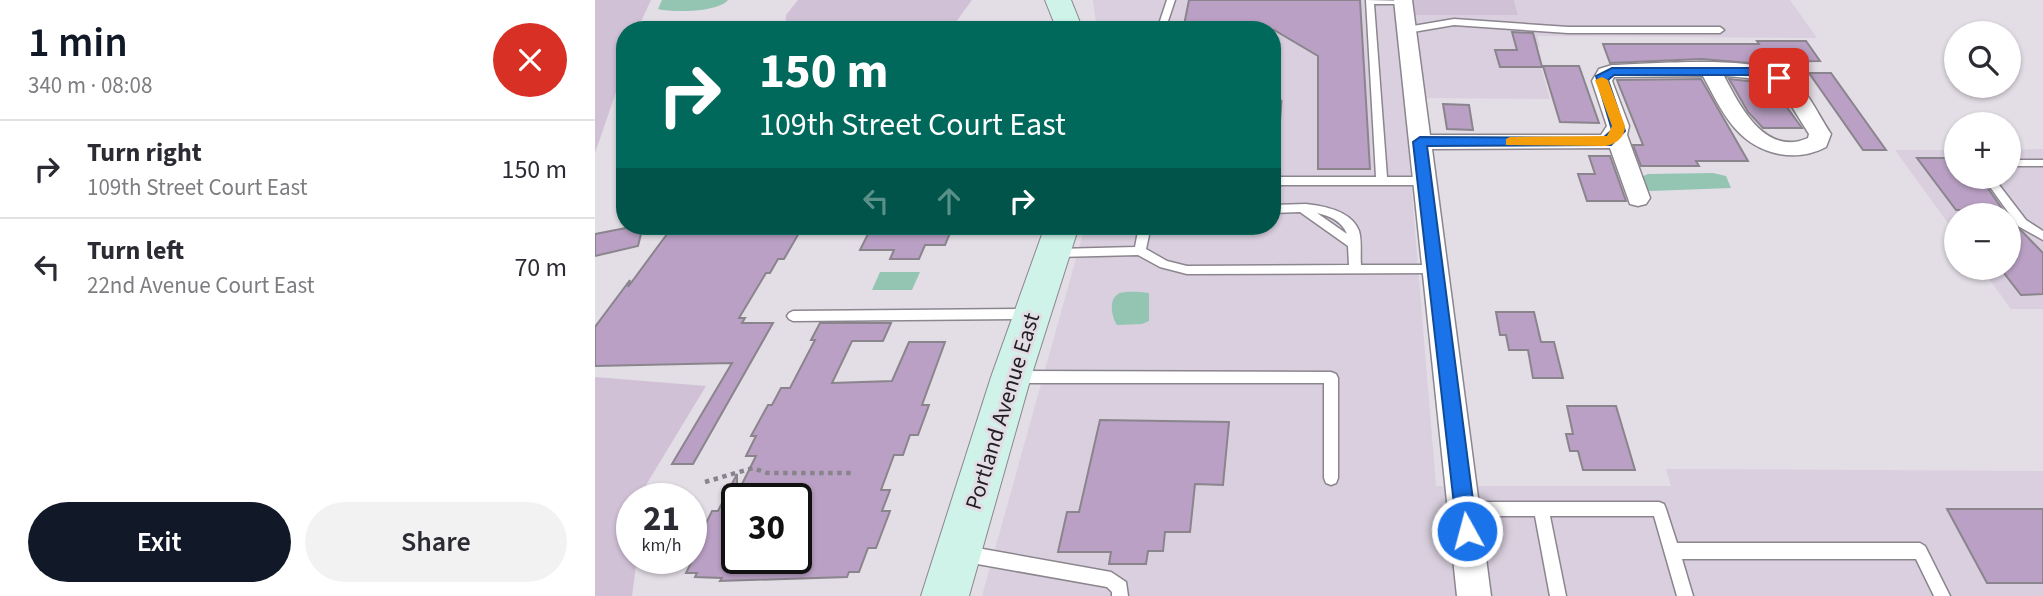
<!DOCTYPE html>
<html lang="en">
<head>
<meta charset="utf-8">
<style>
  :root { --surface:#fff; --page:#f2f2f3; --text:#2b2b33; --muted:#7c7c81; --line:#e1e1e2; --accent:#111827 }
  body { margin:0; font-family:"Source Sans 3",sans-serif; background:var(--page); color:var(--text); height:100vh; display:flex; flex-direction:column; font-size:26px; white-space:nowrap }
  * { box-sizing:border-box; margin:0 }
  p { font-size:23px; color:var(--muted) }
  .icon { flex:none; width:38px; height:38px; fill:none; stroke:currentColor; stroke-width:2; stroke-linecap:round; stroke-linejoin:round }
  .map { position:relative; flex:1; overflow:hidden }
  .drawer { display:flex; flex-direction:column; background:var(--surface); width:595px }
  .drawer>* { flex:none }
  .hud { position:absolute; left:21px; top:21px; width:665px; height:214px; border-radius:28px; box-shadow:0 2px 5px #0004; background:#00695c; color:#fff; overflow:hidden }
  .buttons { position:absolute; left:1349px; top:21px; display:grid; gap:14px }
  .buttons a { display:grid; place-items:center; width:77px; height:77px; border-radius:50%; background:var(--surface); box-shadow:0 2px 5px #0004; font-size:35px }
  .speed { position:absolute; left:21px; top:483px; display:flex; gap:14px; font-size:35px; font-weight:700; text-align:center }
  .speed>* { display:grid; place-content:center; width:91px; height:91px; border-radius:50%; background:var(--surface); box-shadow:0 2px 5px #0004; line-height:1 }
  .speed small { font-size:18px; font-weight:400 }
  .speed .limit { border:4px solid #111; border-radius:10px; background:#fff; color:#111 }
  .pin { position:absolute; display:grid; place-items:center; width:60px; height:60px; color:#fff; margin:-30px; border-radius:14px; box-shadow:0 4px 10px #0006 }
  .me { position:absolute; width:77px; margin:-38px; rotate:353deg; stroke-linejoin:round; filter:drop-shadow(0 0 5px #0008) }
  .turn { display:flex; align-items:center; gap:24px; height:147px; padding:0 28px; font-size:32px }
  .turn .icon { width:91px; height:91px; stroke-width:2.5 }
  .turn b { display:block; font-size:49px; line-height:60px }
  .lanes { display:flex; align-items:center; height:66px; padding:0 28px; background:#0003; justify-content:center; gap:35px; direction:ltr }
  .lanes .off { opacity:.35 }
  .round { display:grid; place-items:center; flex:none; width:74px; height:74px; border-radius:37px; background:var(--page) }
  .overview { display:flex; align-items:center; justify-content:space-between; height:119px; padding:0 28px }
  h1 { font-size:42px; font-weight:600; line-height:52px; color:var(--accent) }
  .primary-button { display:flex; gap:14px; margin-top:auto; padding:14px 28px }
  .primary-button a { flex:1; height:80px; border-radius:42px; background:var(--accent); color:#fff; font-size:28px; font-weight:600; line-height:80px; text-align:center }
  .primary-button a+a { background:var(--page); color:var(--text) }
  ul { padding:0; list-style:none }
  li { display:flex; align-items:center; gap:21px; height:98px; padding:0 28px; border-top:2px solid var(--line) }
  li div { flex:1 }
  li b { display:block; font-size:26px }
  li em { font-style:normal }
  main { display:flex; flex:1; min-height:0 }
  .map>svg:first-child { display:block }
</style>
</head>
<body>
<main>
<section class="drawer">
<div class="overview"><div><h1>1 min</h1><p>340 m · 08:08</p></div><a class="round" style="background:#d93025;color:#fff"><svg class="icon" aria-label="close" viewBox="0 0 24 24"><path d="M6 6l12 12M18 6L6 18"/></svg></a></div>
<ul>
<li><svg class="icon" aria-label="right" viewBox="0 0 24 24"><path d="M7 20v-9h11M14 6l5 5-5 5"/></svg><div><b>Turn right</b><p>109th Street Court East</p></div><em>150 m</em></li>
<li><svg class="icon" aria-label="left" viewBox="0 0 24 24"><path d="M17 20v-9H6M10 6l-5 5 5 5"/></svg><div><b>Turn left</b><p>22nd Avenue Court East</p></div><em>70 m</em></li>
</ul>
<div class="primary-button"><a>Exit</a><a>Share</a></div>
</section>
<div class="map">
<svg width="1448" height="596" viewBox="0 0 1448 596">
  <rect width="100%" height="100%" fill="#e3dde6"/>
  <path fill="#d9cfde" d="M498,0H801L841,486H1076L1071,469L1448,471V596H387L490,226H677V30H502Z
    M919,0H1195L1222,38L942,36L945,47H940L955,99L830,98L820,15H923Z
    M1448,149V309H1416L1386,268H1414V215H1362L1361,234L1300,150H1361L1362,177H1414V150Z"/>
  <path fill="#d1c1d7" d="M0,0H56L42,30H30V66L0,153Z
    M203,0H377L358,26L337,30H190L191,15Z
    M818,0H919L923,15H820Z
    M0,377L111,386L51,485L49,499H37V558H42L37,596H0Z"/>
  <path fill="#94c5b3" d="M67,0H133C124,12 79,13 63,9Z
    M1118,173L1131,176L1136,188L1055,191L1051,190L1046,177L1053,174Z
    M285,272H325L317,290H277Z
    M546,292L554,293V321L547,324L522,325C517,318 513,300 523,294C528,291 540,292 546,292Z"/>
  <path fill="#b9a0c4" stroke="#8a858d" stroke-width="2" fill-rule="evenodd" d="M594,0H765L775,169H723V56L679,30H588Z
    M917,32L938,33L947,67H905L900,50H922Z
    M1162,41H1211L1225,61L1166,62L1167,64L1106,59L1015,63L1008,44H1164Z
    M948,66H984L1004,123L965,122Z
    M1214,73H1236L1291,150H1268Z
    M1106,79L1153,161H1101L1104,166H1046L1038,145H1048L1022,80Z
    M1134,79L1162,82L1180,91L1207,128H1168L1153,112Z
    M848,104L874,105L878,130L852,129Z
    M994,156H1015L1031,201H992L983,174H1000Z
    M1322,158H1362V177H1385L1408,210H1361Z
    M1414,218L1448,253V294L1426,295L1405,268H1414Z
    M41,226H48L43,246L0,256V234Z
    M78,226H208L189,259H183L175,273H171L144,318H150L147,323H178L98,464H77L137,363L0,366V327L35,280L33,287Z
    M277,226H358L350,245H330L324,259H295L299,250H265Z
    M901,312H939L946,342H959L968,378H938L933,350H914L911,335H905Z
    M225,323H296L288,341H257L237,383L297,381L314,342H350L327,405H334L323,435H315L308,455H299L286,490H295L287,511H295L281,548H273L264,572H254L252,577L125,581L127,578L100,577L102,573H91L103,549L98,550L117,511H123L142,474V494L161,456H151L161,436H156L173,405H177L186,388H195L220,340H216ZM142,499H201V558H142Z
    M972,406H1021L1040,470H988L983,451H975L971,434H978Z
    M505,420L634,422L628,485L600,484L595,532H570L568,551H553L551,564H514L516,552H463L472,512H484Z
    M1352,509H1448V583H1392Z"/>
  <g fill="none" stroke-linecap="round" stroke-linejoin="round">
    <defs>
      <path id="service" d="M572,0H580L570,30H562Z
        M771,0L812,1L808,4H779L792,177H829L834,181L829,185H677V177H781Z
        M859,19L973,27H1125L1129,30L1125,33H973L859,25L812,33L808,30L812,27Z
        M681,98L686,101L682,155L677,158V99Z
        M1414,160H1448V166H1414Z
        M1388,177H1398L1431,220L1448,231V240L1423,226Z
        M711,204C729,206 757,211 764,231C767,241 765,255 766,265H840L846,269L840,273L592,274L565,267L543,255L462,257L456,253L462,249L540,247L544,226H556L551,249L572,261L592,266L754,265L753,246L705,212L677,213V205ZM722,213C735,216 747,221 752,234Z
        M436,309L440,311L442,314L440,317L436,319L198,321L194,319L192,316L194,313L198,311Z
        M420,371L736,372L741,374L743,378V478L741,483L736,485L731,483L729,478V383H420L415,381L413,377L415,373Z
        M870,502H1064L1069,504L1071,509L1082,543H1325L1330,546L1355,596H1339L1321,559H1087L1098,596H1082L1059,516H955L971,596H955L940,516H870L865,514L863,509L865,504Z
        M371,546L516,572L531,582L533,596H517V592L512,587L371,562L365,559L363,554L365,549Z"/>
      <path id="minor" d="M799,0H817L835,135H1006L1012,126L997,81L1004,69L1017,65C1059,64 1155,55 1190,74C1211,85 1223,115 1236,134L1231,147C1216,155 1200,157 1184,154C1141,145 1127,111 1108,76L1019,77L1017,81L1034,126L1032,135L1055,198L1051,204L1043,206L1035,204L1015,148L837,149L896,596H862ZM1129,76C1186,79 1185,88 1214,134L1213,138C1170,157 1145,106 1129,76Z"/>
      <path id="secondary" d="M450,0H476L488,30H462Z
        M450,226H484L436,377L374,596H326L396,377Z"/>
    </defs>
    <use href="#service" stroke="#8b858e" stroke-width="3"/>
    <use href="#minor" stroke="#8b858e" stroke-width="3"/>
    <use href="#secondary" stroke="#8b858e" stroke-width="2"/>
    <path stroke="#89848b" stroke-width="3.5" stroke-dasharray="3.5 3.5" stroke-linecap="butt" d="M53,229L61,226"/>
    <path stroke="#89848b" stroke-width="4.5" stroke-dasharray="4.5 4.5" stroke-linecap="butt" d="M110,482L158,468L172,473H260"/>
    <use href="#service" fill="#fff" fill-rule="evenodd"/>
    <use href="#minor" fill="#fff" fill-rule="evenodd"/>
    <use href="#secondary" fill="#cff3e8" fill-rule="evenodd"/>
  </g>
  <path fill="#1a73e8" stroke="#114b97" stroke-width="2" d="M1017,68H1162L1190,78L1184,82L1161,75H1019L1013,80L1030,131L1016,145L832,146L882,531L879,537L872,540L865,537L862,531L818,142L825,137L1008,138L1017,130L1001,76Z"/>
  <path fill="#f59e0b" d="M1007,77L1013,80L1030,126C1030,137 1021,144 1011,146L911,145V139L915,137L1012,136L1017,126L1000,80Z"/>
  <g text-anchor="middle" stroke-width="6" stroke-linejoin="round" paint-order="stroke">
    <g font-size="23" fill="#221f23" stroke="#e3dde6">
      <text transform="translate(407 411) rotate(-73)" y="8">Portland Avenue East</text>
    </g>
  </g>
</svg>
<div class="buttons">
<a><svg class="icon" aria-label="search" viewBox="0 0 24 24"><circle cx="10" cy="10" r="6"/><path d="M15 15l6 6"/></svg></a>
<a>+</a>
<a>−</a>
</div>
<div class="speed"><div>21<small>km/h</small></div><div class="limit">30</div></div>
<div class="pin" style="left:1184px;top:78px;background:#d93025"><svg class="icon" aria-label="arrive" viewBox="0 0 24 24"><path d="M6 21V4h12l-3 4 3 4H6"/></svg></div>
<svg class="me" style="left:872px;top:531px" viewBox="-20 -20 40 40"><circle r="17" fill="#1a73e8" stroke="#fff" stroke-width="3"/><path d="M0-11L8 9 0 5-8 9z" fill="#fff"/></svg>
<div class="hud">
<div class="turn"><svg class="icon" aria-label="right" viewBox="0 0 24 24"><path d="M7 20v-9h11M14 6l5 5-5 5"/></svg><div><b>150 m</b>109th Street Court East</div></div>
<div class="lanes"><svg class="icon off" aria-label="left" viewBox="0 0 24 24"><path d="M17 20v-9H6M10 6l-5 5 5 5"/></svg><svg class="icon off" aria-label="ahead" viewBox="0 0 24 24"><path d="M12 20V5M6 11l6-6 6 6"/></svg><svg class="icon" aria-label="right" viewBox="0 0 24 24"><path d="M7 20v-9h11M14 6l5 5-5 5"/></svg></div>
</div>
</div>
</main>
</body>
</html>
